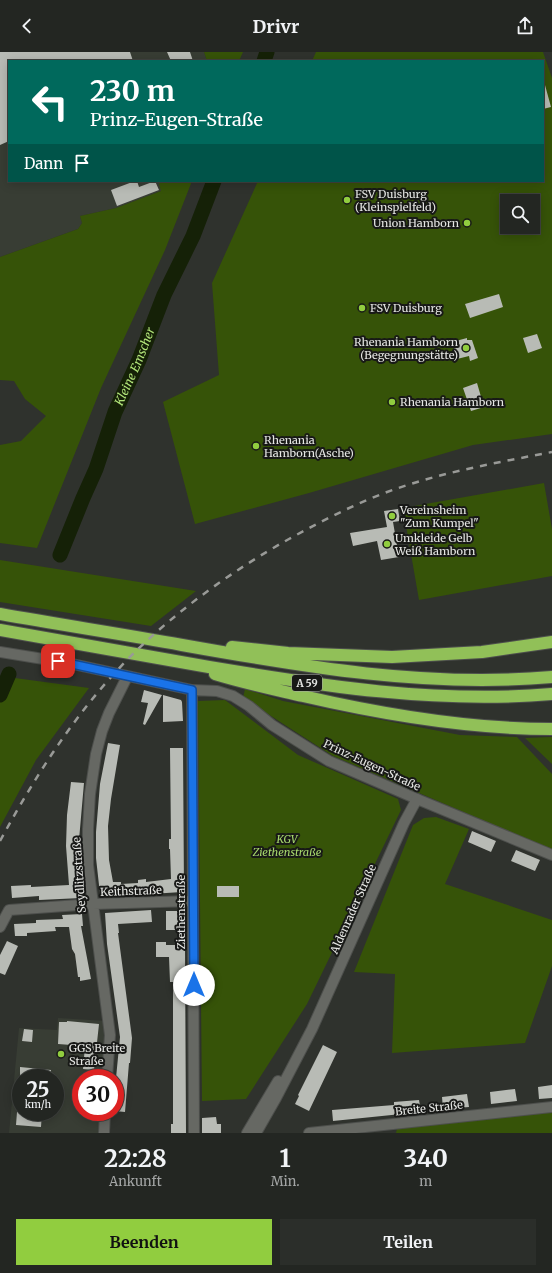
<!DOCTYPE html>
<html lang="de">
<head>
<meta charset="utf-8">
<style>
  :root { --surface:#232622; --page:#2b2e2a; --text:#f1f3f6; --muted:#a3a5a5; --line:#404340; --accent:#91cd3f }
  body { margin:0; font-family:Merriweather,serif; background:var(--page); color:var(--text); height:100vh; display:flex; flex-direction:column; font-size:15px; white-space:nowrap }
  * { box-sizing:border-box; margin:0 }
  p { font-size:13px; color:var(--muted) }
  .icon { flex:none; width:22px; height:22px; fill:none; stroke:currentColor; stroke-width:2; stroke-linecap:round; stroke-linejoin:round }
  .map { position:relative; height:1081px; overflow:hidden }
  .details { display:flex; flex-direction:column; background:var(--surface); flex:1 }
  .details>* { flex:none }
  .top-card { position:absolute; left:8px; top:8px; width:536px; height:122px; border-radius:0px; box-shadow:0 2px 10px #0003,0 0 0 1px var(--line); background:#00695c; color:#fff; overflow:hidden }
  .fabs { position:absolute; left:500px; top:142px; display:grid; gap:8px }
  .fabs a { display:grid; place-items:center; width:40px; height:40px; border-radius:0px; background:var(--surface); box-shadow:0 2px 10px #0003,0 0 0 1px var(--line); font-size:20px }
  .speed { position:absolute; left:12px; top:1017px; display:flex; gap:8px; font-size:20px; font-weight:700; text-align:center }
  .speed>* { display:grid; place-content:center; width:52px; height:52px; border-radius:50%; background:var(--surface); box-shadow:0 2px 10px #0003,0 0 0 1px var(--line); line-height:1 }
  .speed small { font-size:10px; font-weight:400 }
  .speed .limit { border:6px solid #d22; background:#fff; color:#111 }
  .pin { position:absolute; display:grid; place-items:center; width:34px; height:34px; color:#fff; margin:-17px; border-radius:8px; box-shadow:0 2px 6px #0006 }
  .me { position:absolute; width:44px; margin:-22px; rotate:0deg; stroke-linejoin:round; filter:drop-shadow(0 0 3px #0008) }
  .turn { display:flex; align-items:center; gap:14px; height:84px; padding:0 16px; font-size:18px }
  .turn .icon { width:52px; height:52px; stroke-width:2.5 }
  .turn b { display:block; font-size:28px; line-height:34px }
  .then { display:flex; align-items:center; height:38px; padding:0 16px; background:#0003; gap:8px; font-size:15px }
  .eta { display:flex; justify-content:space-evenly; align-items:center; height:68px; text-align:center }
  .eta b { font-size:24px; font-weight:700; line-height:28px }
  .cta { display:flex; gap:8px; margin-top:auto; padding:8px 16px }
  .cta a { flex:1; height:46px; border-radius:0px; background:var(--accent); color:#111; font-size:16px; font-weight:700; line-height:46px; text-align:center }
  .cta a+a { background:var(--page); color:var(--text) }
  header { display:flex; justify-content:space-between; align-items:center; height:52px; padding:0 16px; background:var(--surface); font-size:18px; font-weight:700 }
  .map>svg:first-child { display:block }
</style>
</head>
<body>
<header><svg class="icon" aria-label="back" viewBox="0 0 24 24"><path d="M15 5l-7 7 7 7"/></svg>Drivr<svg class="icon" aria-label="share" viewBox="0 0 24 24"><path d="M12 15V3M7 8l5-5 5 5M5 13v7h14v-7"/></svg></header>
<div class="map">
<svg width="552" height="1081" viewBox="0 0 552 1081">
  <rect width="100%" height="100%" fill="#2f322d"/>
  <path fill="#383d34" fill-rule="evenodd" d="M0,0H204L207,9H9V129H161V139L116,156L80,164L82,171L78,177L0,205Z
    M58,966L107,969L104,1026H81V1060H102L101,1081H9L19,976L57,978ZM21,1026H55V1060H21Z"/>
  <path fill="#365308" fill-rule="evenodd" d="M204,0H243L239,9H207Z
    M316,0H543L552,26V382L473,393L309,441L195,472L163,350L219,323L212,231L258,129H543V9H312ZM507,149H533V175H507Z
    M161,129H192L165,198L101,336L37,496L0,491V393L21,389L46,364L25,347L14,329L0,328V205L78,177L82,171L80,164L116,156L161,139L159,132L161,130Z
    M544,431L552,477V524L419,548L403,456Z
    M0,508L196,539L151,574L0,550Z
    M0,624L89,636L36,708L0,775Z
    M245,637L283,649L460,683L517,685L552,722V798L333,704L243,646Z
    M225,648L298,703L398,747L401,758L307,952L246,1047L202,1049L198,649Z
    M552,685V712L525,686Z
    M436,765L469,777L445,832L552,868V914L525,991L392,1001L395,922L354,920L413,773L424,766Z
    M552,1056V1081H396L398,1073Z"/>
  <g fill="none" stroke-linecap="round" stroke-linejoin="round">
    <g stroke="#152107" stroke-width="15">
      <path d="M264,9L267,0"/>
      <path id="s1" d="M60,503L83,446L96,417L115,360L139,308L164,243L193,184L214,129"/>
      <path d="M0,643L9,622"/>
    </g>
  </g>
  <path fill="#b8bbb5" d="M0,0H130L133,9H9V89L0,93Z
    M167,0H190L193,9H171Z
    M543,33H545L551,55L543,57Z
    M135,129H137L139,135L155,129L159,138L117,154L111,138Z
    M499,242L503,255L470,266L465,252Z
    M537,282L542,296L528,301L523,286Z
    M467,286V288H472L478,306L470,309L469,304L457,307L452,290Z
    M477,331L484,355L471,359L463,336Z
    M398,457L400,469L393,470L399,505L381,508L377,489L353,494L350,481L387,475L384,459Z
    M144,638L162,643L145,673L143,672L148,651L141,650Z
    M163,643L181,648L182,650L183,669L163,670Z
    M108,691L120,693L111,747L108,774L109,808L113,830H121V832L138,831V828L146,827V830L171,827L170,797H169V787H171L170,696H183L184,838L182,840L103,845L100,842L96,806V780L100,732Z
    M71,730L84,731L79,788L84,843L81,846L39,848V844L12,846L11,834L31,833V835L69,833L66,794L67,763Z
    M472,779L496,789L491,800L468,790Z
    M516,798L540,808L535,819L511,809Z
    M217,834H239V845H217Z
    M151,858L152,870L118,872L119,881H118L132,986L130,1011H129L125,1060L115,1059L117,1026H116L120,985L107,892L105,861Z
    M166,859H181V878H166Z
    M82,862L83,874H81L91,927L80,929V925H78L75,902L72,897L69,875H55L56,879L27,881V884H15L14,872L36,871V868L63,867L62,863Z
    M7,889L18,894L5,923L0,921V903Z
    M156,890H166V893H185L186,1081H171V1072H173V930H170L169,905H156Z
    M67,969L99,972L94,1018L83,1017L85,994L58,992L59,970H67Z
    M24,977L33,978L32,990L22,989Z
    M323,993L337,1000L309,1059L295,1052L299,1044L298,1043Z
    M20,1015L51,1018V1026H20Z
    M552,1033V1046L539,1047L538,1035Z
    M515,1037L517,1049L491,1052L490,1040Z
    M467,1042L469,1055L443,1057L442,1045Z
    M419,1048L421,1060L333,1069L332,1058L394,1053V1050Z
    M17,1060H42L41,1075L16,1073Z
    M216,1065L217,1072H221V1081H202V1066Z"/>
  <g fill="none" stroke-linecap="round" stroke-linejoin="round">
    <defs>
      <path id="minor" d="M0,600L68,611L192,638L217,639L233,644L249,654L272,673L329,709L417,747
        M192,638L194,1081
        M0,875L9,858L93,852L193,849
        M107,1026L110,983L88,813V777L90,742L96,702L102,679L109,661L127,625
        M104,1081L105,1060
        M309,1081L552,1055"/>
      <path id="tertiary" d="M247,1081L278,1029
        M256,1081L276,1046L312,977L404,771L417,747L552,803"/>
      <path id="motorway" d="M0,562C61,573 122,582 182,593C305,615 427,636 552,625
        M0,578C70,590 139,603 209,615C323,634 436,652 552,642
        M232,595L288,601L392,605L482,600L552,590
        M215,622C244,631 273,637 303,644C385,663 468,677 552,677"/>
    </defs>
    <use href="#minor" stroke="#4d4f4c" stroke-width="12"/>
    <use href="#tertiary" stroke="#4d4f4c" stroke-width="12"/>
    <use href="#motorway" stroke="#4d4f4c" stroke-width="14"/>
    <use href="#minor" stroke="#666863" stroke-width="10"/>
    <use href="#tertiary" stroke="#666863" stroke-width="10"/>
    <use href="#motorway" stroke="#91c058" stroke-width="12"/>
    <path stroke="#999a97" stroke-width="2.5" stroke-dasharray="7 7" stroke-linecap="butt" d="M0,789C37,721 79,655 135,600C179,557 235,517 289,487C329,465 370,444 414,431C459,417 506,409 552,400"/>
  </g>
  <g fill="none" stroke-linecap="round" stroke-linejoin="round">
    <defs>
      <path id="route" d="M58,609L192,638L194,933"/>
    </defs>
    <use href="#route" stroke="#114b97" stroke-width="10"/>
    <use href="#route" stroke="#1a73e8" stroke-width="7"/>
  </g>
  <g fill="#91cd3f" stroke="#181917" stroke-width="1.5">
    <circle cx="347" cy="148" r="4"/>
    <circle cx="467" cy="171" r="4"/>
    <circle cx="362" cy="256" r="4"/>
    <circle cx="466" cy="296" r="4"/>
    <circle cx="392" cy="350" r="4"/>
    <circle cx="256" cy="394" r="4"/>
    <circle cx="392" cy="464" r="4"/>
    <circle cx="387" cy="492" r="4"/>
    <circle cx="61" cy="1002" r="4"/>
  </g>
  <g text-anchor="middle" stroke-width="4" stroke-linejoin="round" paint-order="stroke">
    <rect fill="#181917" stroke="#a8a9a6" stroke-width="1" x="292" y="623" width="30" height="16" rx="3"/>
    <g font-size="10" font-weight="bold" fill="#e6e7e4">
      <text x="307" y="635">A 59</text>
    </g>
    <g font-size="11" fill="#e6e7e4" stroke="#181917" text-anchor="start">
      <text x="355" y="146">FSV Duisburg<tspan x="355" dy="13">(Kleinspielfeld)</tspan></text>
      <text x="459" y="175" text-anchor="end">Union Hamborn</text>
      <text x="370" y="260">FSV Duisburg</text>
      <text x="458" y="294" text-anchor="end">Rhenania Hamborn<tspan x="458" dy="13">(Begegnungstätte)</tspan></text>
      <text x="400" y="354">Rhenania Hamborn</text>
      <text x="264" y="392">Rhenania<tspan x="264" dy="13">Hamborn(Asche)</tspan></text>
      <text x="400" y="462">Vereinsheim<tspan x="400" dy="13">"Zum Kumpel"</tspan></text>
      <text x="395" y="490">Umkleide Gelb<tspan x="395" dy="13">Weiß Hamborn</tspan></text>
      <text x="69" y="1000">GGS Breite<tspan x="69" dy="13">Straße</tspan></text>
    </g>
    <g font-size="11" fill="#e6e7e4" stroke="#181917">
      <text transform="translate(372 713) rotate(25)" y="4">Prinz-Eugen-Straße</text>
      <text transform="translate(79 823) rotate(-94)" y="4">Seydlitzstraße</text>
      <text transform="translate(131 839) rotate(-2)" y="4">Keithstraße</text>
      <text transform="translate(353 857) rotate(-66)" y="4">Aldenrader Straße</text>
      <text transform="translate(181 860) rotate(-90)" y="4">Ziethenstraße</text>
      <text transform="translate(429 1056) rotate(-6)" y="4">Breite Straße</text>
    </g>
    <g font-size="11" font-style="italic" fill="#a7d86d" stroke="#181917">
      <text x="287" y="791">KGV<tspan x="287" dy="13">Ziethenstraße</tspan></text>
    </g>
    <g font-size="12" font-style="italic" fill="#b3e67a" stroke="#181917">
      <text dy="4" stroke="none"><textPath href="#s1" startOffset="203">Kleine Emscher</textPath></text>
    </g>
  </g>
</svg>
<div class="fabs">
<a><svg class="icon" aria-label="search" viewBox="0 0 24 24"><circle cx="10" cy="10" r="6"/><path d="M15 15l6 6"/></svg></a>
</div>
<div class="speed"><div>25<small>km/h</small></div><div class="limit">30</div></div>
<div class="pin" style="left:58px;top:609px;background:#d93025"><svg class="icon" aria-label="arrive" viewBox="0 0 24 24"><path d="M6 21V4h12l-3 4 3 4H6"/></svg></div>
<svg class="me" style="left:194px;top:933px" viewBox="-20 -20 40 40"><circle r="19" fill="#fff"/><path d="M0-13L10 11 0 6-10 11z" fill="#1a73e8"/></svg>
<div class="top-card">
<div class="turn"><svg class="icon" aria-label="left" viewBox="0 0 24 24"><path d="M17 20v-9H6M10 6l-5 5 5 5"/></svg><div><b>230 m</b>Prinz-Eugen-Straße</div></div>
<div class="then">Dann<svg class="icon" aria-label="arrive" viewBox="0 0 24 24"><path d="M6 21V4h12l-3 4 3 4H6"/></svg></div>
</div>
</div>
<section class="details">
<div class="eta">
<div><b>22:28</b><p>Ankunft</p></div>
<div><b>1</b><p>Min.</p></div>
<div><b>340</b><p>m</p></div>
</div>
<div class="cta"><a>Beenden</a><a>Teilen</a></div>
</section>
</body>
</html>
